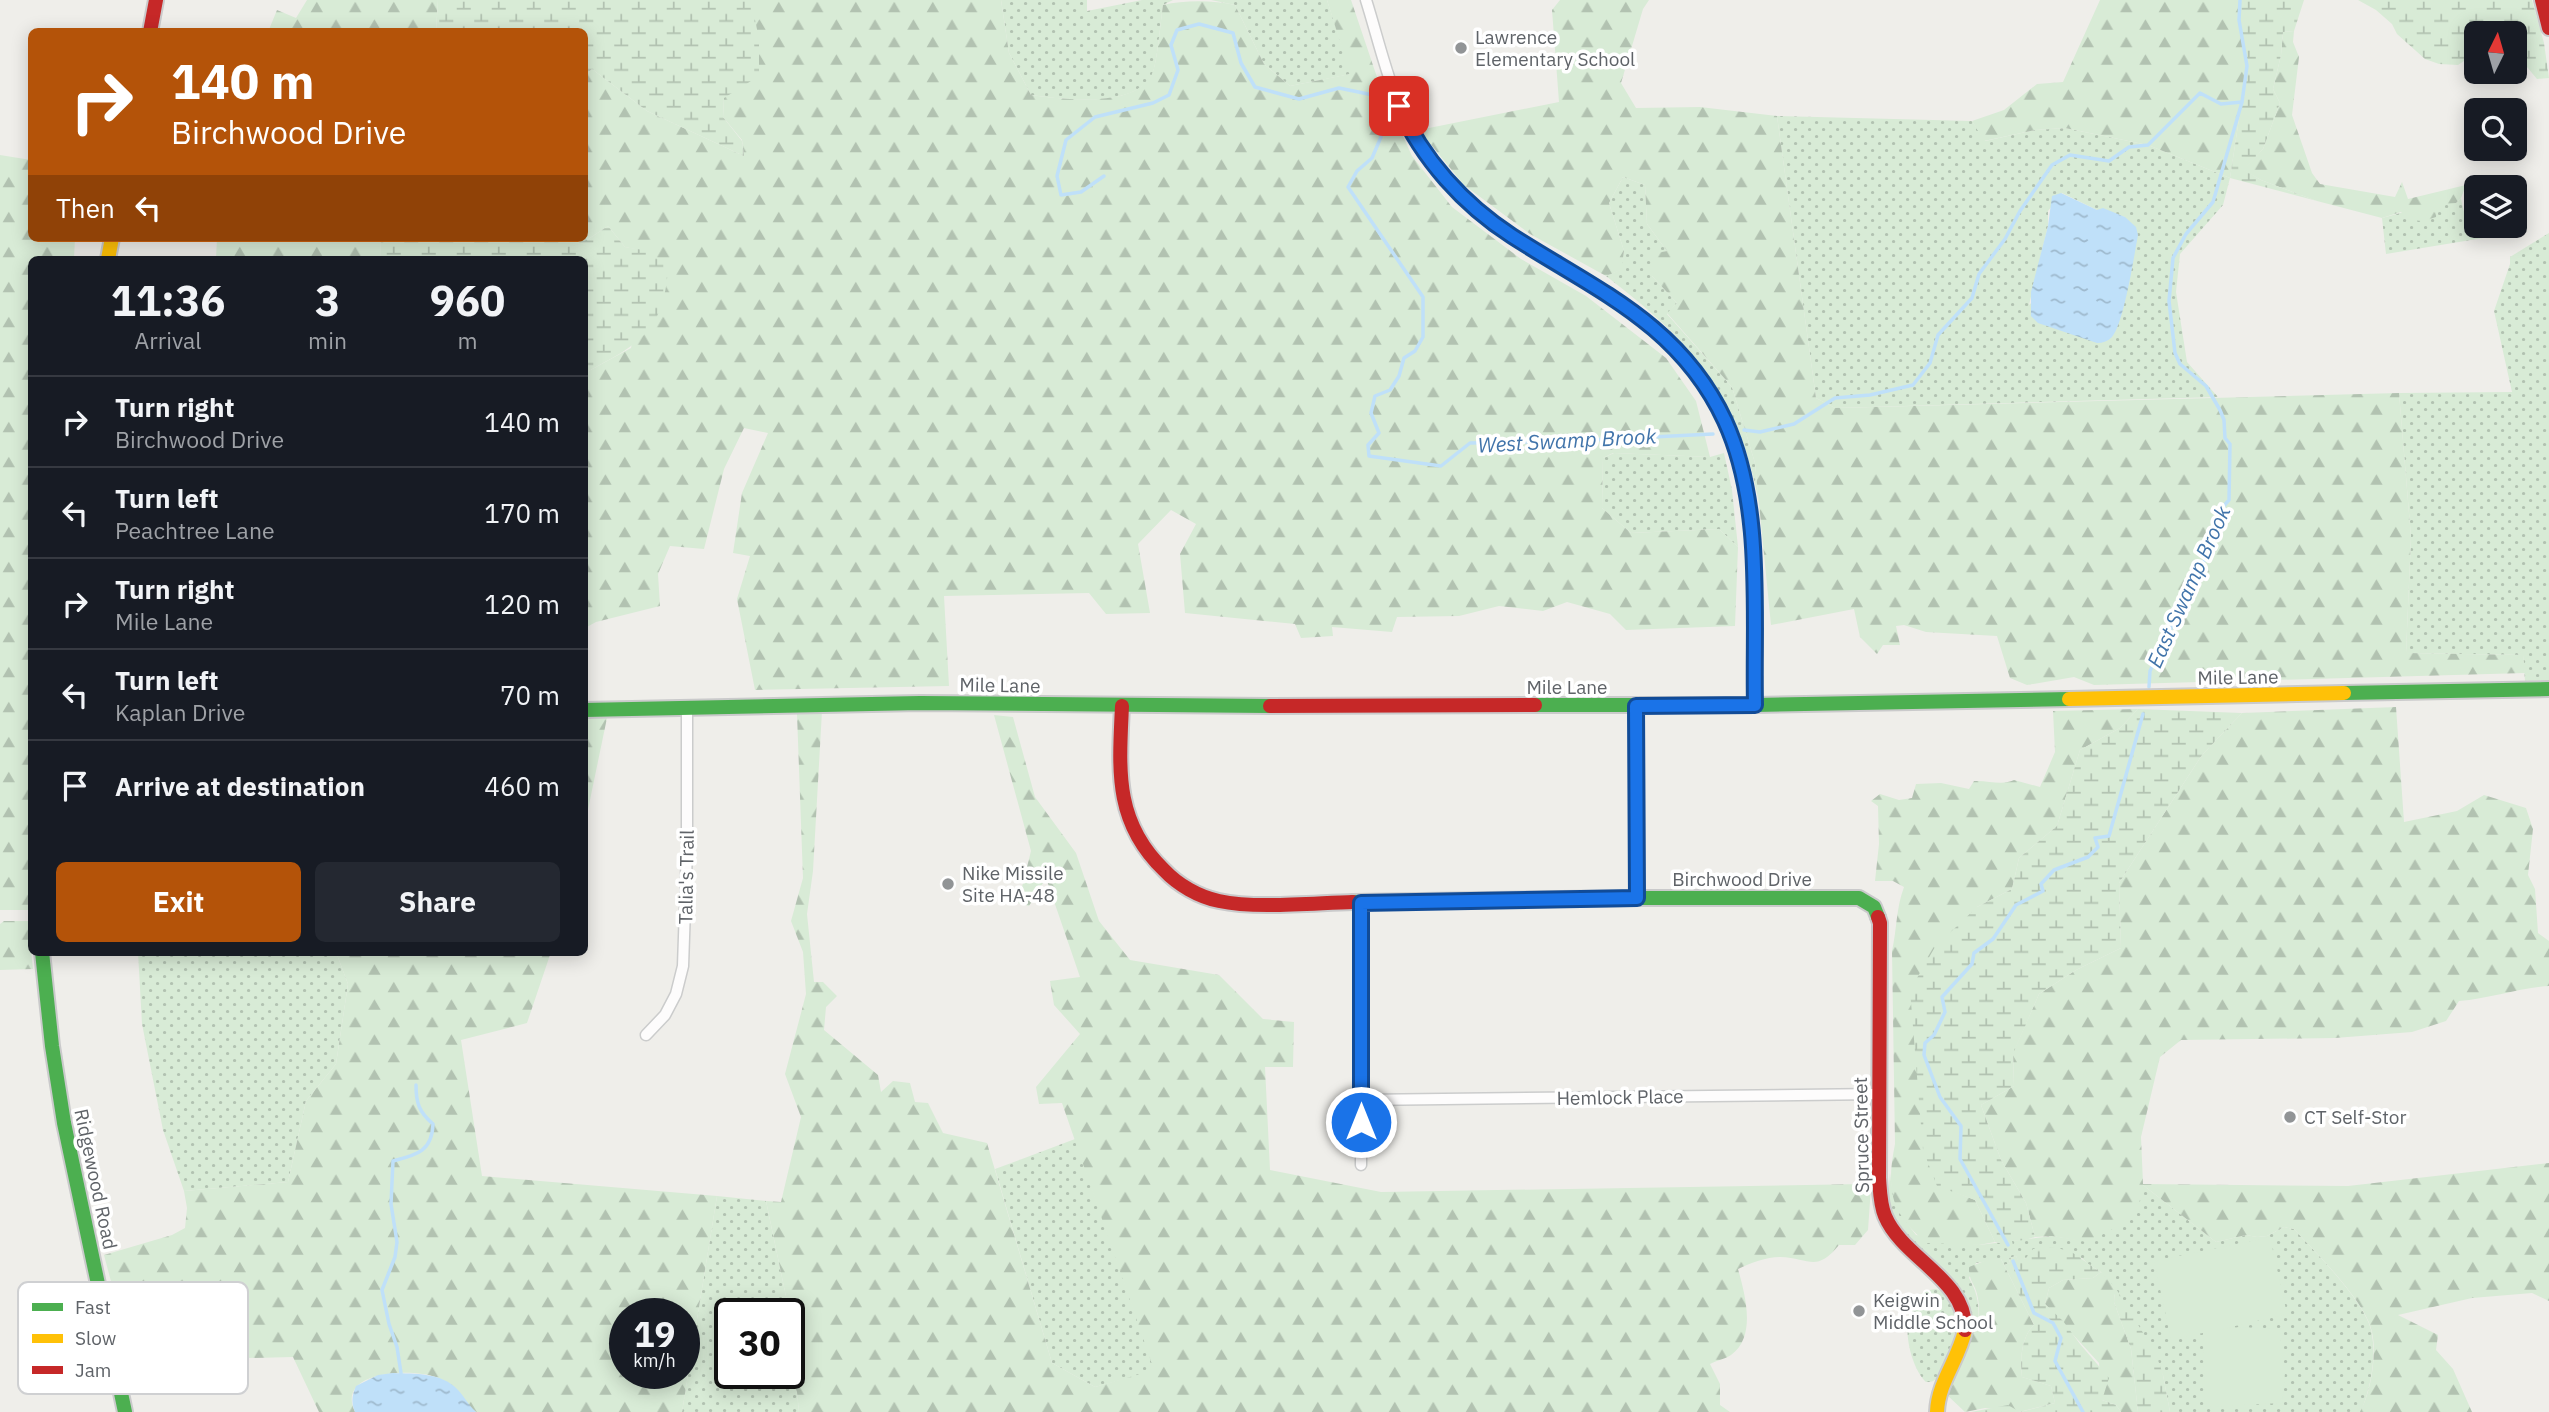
<!DOCTYPE html>
<html lang="en">
<head>
<meta charset="utf-8">
<style>
  :root { --surface:#171b24; --page:#242831; --text:#f1f3f6; --muted:#9ea1a6; --line:#363941; --accent:#b45309 }
  body { margin:0; font-family:"IBM Plex Sans",sans-serif; background:var(--page); color:var(--text); height:100vh; display:flex; flex-direction:column; font-size:26px; white-space:nowrap }
  * { box-sizing:border-box; margin:0 }
  p { font-size:23px; color:var(--muted) }
  .icon { flex:none; width:38px; height:38px; fill:none; stroke:currentColor; stroke-width:2; stroke-linecap:round; stroke-linejoin:round }
  .map { position:relative; flex:1; overflow:hidden }
  .sheet { position:absolute; left:28px; top:256px; width:560px; height:700px; display:flex; flex-direction:column; background:var(--surface); border-radius:10px; box-shadow:0 4px 18px #0003 }
  .sheet>* { flex:none }
  .banner { position:absolute; left:28px; top:28px; width:560px; height:214px; border-radius:10px; box-shadow:0 4px 18px #0003; background:#b45309; color:#fff; overflow:hidden }
  .needle { width:46px; rotate:5deg }
  .controls { position:absolute; left:2464px; top:21px; display:grid; gap:14px }
  .controls a { display:grid; place-items:center; width:63px; height:63px; border-radius:10px; background:var(--surface); box-shadow:0 4px 18px #0003; font-size:35px }
  .speed { position:absolute; left:609px; top:1298px; display:flex; gap:14px; font-size:35px; font-weight:700; text-align:center }
  .speed>* { display:grid; place-content:center; width:91px; height:91px; border-radius:50%; background:var(--surface); box-shadow:0 4px 18px #0003; line-height:1 }
  .speed small { font-size:18px; font-weight:400 }
  .speed .limit { border:4px solid #111; border-radius:10px; background:#fff; color:#111 }
  .pin { position:absolute; display:grid; place-items:center; width:60px; height:60px; color:#fff; margin:-30px; border-radius:14px; box-shadow:0 4px 10px #0006 }
  .me { position:absolute; width:77px; margin:-38px; rotate:0deg; stroke-linejoin:round; filter:drop-shadow(0 0 5px #0008) }
  .turn { display:flex; align-items:center; gap:24px; height:147px; padding:0 28px; font-size:32px }
  .turn .icon { width:91px; height:91px; stroke-width:2.5 }
  .turn b { display:block; font-size:49px; line-height:60px }
  .then { display:flex; align-items:center; height:66px; padding:0 28px; background:#0003; gap:14px; font-size:26px }
  .eta { display:flex; justify-content:space-evenly; align-items:center; height:119px; text-align:center }
  .eta b { font-size:42px; font-weight:800; line-height:49px }
  .button { display:flex; gap:14px; margin-top:auto; padding:14px 28px }
  .button a { flex:1; height:80px; border-radius:10px; background:var(--accent); color:#fff; font-size:28px; font-weight:800; line-height:80px; text-align:center }
  .button a+a { background:var(--page); color:var(--text) }
  ul { padding:0; list-style:none }
  li { display:flex; align-items:center; gap:21px; height:91px; padding:0 28px; border-top:2px solid var(--line) }
  li div { flex:1 }
  li b { display:block; font-size:26px }
  li em { font-style:normal }
  .map>svg:first-child { display:block }
</style>
</head>
<body>
<div class="map">
<svg width="2549" height="1412" viewBox="0 0 2549 1412">
  <defs>
    <pattern id="grass-dots" width="8" height="8" patternUnits="userSpaceOnUse" patternTransform="scale(1.75)"><rect width="8" height="8" fill="#d8ebd6"/><path d="M2 2h.1M6 6h.1" fill="none" stroke="#b2c2b1" stroke-width="1.8" stroke-linecap="round"/></pattern>
    <pattern id="forest-firs" width="22" height="20" patternUnits="userSpaceOnUse" patternTransform="scale(1.75)"><rect width="22" height="20" fill="#d8ebd6"/><path d="M5 1l3.5 6h-7zM16 11l3.5 6h-7z" fill="#b2c2b1"/></pattern>
    <pattern id="wetland-marsh" width="20" height="14" patternUnits="userSpaceOnUse" patternTransform="scale(1.75)"><rect width="20" height="14" fill="#d8ebd6"/><path d="M1 5h8M5 5V1M11 12h8M15 12V8" fill="none" stroke="#b2c2b1"/></pattern>
    <pattern id="water-ripples" width="26" height="14" patternUnits="userSpaceOnUse" patternTransform="scale(1.75)"><rect width="26" height="14" fill="#bfe0f9"/><path d="M2 4q2-2 4 0t4 0M15 11q2-2 4 0t4 0" fill="none" stroke="#9eb9cd"/></pattern>
  </defs>
  <rect width="100%" height="100%" fill="#efeeea"/>
  <path fill="url(#grass-dots)" fill-rule="evenodd" d="M1001,0H1087V11L1142,0H1173L1163,5C1161,18 1157,65 1152,75C1134,109 1062,99 1031,95L1009,53Z
    M1211,0H1327L1351,74L1290,86L1264,64L1235,5Z
    M1777,116L1972,121L1985,141L2035,130L2065,128L2148,145L2230,178L2223,205L2180,254L2176,292L2187,362L2218,397L1835,408L1816,398ZM2062,193L2097,210L2125,217L2029,305L2048,226V211Z
    M1623,177L1645,185L1647,224L1667,251L1652,255V276L1677,303L1667,314L1732,387L1755,463L1759,502C1738,393 1692,342 1606,276L1620,270L1624,251L1609,203Z
    M2461,198C2463,214 2470,229 2483,238L2386,254L2382,218L2437,203H2456Z
    M2549,233V680L2525,681L2523,655L2406,653L2411,537L2399,393L2512,392L2494,311L2510,264V257Z
    M1614,453L1710,457L1724,453L1732,490L1738,547L1719,529L1631,533L1602,508L1603,458Z
    M138,952H336L348,984L336,1064L306,1101L288,1182L184,1191L163,1130L142,1024Z
    M1075,1139L1155,1371L1095,1387L1052,1363L995,1169Z
    M1890,1173C1892,1198 1900,1215 1916,1235L1979,1245L2052,1236L2087,1241L2143,1185L2216,1242L2246,1235L2257,1237L2267,1236L2284,1227L2294,1229C2315,1252 2368,1304 2372,1334C2376,1359 2371,1386 2362,1409L2360,1412H2170L2163,1375L2101,1272L2088,1264L2082,1258H2026L2018,1261L2016,1256L2009,1258L2010,1263L2004,1265L2001,1259L1976,1263L1969,1278C1980,1297 1980,1312 1976,1333L1971,1335C1980,1266 1903,1262 1890,1206C1888,1196 1889,1184 1890,1173Z
    M717,1196L766,1201L788,1306L785,1314H730V1374H789V1371L797,1392L799,1412H682Z
    M1936,1289C1968,1300 1956,1335 1946,1358C1943,1364 1941,1373 1937,1378C1933,1382 1931,1382 1926,1382C1905,1362 1894,1291 1936,1289Z"/>
  <path fill="url(#forest-firs)" fill-rule="evenodd" d="M307,0H438L436,31L268,32L277,10L296,18Z
    M751,0H1001L1009,53L1031,95C1062,99 1135,109 1152,74C1157,65 1161,18 1163,5C1184,0 1213,0 1235,5L1264,64L1290,86L1350,74L1327,0H1351L1380,86L1412,156L1452,207L1521,259L1586,296L1666,358L1696,401L1710,457L1613,453L1603,458L1602,508L1631,533L1719,529L1738,547L1735,626L1626,630L1610,614L1567,602L1543,611L1499,606L1459,616L1397,617L1392,632L1332,627L1333,636L1301,638L1295,624L1185,613L1180,554L1196,524L1171,510L1138,544L1150,613L1106,614L1089,593L944,596L949,686L755,690L737,599L750,556L733,553L742,493L768,433L744,428L724,469L704,549L670,546L658,574L660,606L596,622L585,628V373L631,348L649,252L625,247L608,226L587,240L583,238H584L585,75L592,69L647,111L744,156L742,140L723,117L724,98Z
    M1560,0H1649L1643,9L1621,83L1636,108L1700,107L1777,116L1816,398L1835,408L2399,393L2411,537L2406,653L2523,655L2525,673L2094,685L2074,677L2027,685L2010,678L1997,636L1926,632L1904,625L1896,626L1900,645H1883L1877,654L1860,637L1854,609L1771,625L1755,463L1732,387L1667,313L1677,303L1652,276V254L1667,251L1647,224L1645,185L1623,177L1609,203L1624,251L1621,270L1606,276L1530,234L1464,185L1419,130L1559,102L1552,10Z
    M2100,0H2240L2239,20L2247,66L2230,178L2148,145L2065,128L2035,130L1984,141L1972,121L2004,110L2037,84L2063,82Z
    M2294,31L2293,42L2299,57L2292,115L2312,173L2320,184L2395,197L2402,182L2408,199L2466,185L2461,198L2456,203L2437,204L2436,217L2423,221L2409,220L2401,212L2382,218L2317,201L2261,180L2243,170L2263,149L2280,103L2273,89L2281,55L2283,32Z
    M0,155L31,160L32,238H75L74,259H32L31,882L30,910H0Z
    M217,238H381L380,259H216Z
    M2396,707L2404,822L2457,811L2484,795L2526,808L2533,829L2528,875L2535,889L2538,933L2549,941V986C2518,988 2489,999 2459,1001L2446,1021L2412,1032L2335,1038L2181,1040L2160,1057L2141,1137L2143,1184L2348,1186L2549,1163V1301L2532,1293L2472,1298L2398,1315L2438,1335L2436,1350L2453,1369L2472,1412H2360C2371,1392 2377,1355 2372,1332C2366,1302 2316,1253 2294,1229L2284,1227L2267,1236L2257,1237L2246,1235L2216,1242L2143,1185L2138,1209L2115,1228L2087,1242L2052,1236L2035,1237L2026,1203L2001,1160L1981,1105L2014,1086L2013,1053L2039,994L2076,970L2121,948L2119,883L2202,755L2242,713Z
    M2138,709L2120,728L2080,750L2057,826L2019,858L2012,889L1977,907L1937,1185L1975,1200L1995,1242L1979,1245L1927,1243C1890,1213 1886,1189 1895,1144L1892,951C1897,929 1896,908 1904,887L1893,881H1875L1879,844L1878,806L1871,801L1880,794L1899,800L1912,798L1916,784L1941,783L1969,789L1974,781C1988,780 2002,786 2014,780L2040,787L2055,752L2053,711Z
    M822,711L813,871L807,914L814,982H823L837,996L826,1007L824,1030L878,1075L881,1092L893,1081L910,1083L915,1102L928,1103L943,1133L987,1143L1052,1363L1095,1387L1154,1370L1062,1103L1039,1104L1036,1087L1080,1034L1054,1005L1050,981L1080,977L1046,878L1029,906L1018,903L1031,851L994,715L1013,717L1035,797L1076,853L1099,921L1130,960L1219,975L1263,1019L1294,1022L1293,1067H1265L1270,1170L1381,1192L1863,1184L1872,1173L1868,1230L1855,1245H1839C1816,1273 1810,1258 1780,1257C1766,1257 1751,1263 1738,1269C1745,1294 1757,1337 1731,1355C1726,1359 1717,1360 1710,1364L1720,1384V1405L1730,1412H799L797,1392L789,1371V1314H785L788,1306L766,1201L781,1202L801,1117L785,1074L806,994L803,952L791,921L803,878L797,714Z
    M585,718H607L585,824L584,718Z
    M4,921H28L33,969L0,970V924Z
    M336,952H551L527,1023L461,1040L482,1176L717,1196L682,1412H476C458,1397 462,1387 436,1377C412,1368 335,1370 355,1412H319L293,1357L206,1359L187,1364L128,1346L104,1255L172,1235L185,1228L187,1208L184,1191L288,1182L306,1101L336,1064L348,984ZM625,1314H684V1374H625Z
    M2001,1259L2034,1325C2021,1337 2020,1360 2022,1377L2051,1386L2055,1403L2019,1412L1985,1408L1965,1412L1946,1394L1971,1335L1976,1333C1979,1318 1981,1303 1975,1288C1971,1280 1969,1277 1969,1267L1987,1260Z
    M2101,1272L2115,1287L2114,1302L2131,1349L2138,1412H2121L2116,1405L2102,1400L2099,1363L2045,1304L2049,1288L2063,1280L2093,1278Z"/>
  <path fill="url(#wetland-marsh)" d="M438,0H751L759,39V76L724,98L723,117L742,141L744,156L647,111L592,69L585,75L584,32L436,31Z
    M2240,0H2304L2294,31L2283,32L2281,55L2273,89L2280,103L2263,149L2244,170L2261,180L2317,201L2230,178L2247,66L2239,20Z
    M2358,0H2532L2544,43L2549,78L2537,79L2522,61L2518,47L2515,46V33H2476V53L2458,65L2439,64L2425,59L2397,34L2392,24L2376,10Z
    M608,226L625,247L649,251L668,268C664,333 637,345 585,373L584,259H380L381,238H583L587,240Z
    M2138,709L2242,713L2202,755L2119,883L2121,948L2076,970L2039,994L2013,1054L2014,1086L1981,1105L2001,1160L2026,1203L2035,1237L2025,1240L2012,1241L2013,1245L2005,1248L2003,1244L1995,1242L1975,1200L1937,1186L1923,1150L1910,990L1935,947L1977,907L2012,889L2019,858L2057,826L2080,750L2120,728Z
    M2044,1247C2079,1249 2075,1257 2101,1272L2093,1278L2063,1280L2049,1288L2045,1304L2063,1321L2080,1344L2109,1378L2102,1400L2116,1405L2121,1412H1971L2008,1405L2020,1412L2055,1403L2051,1386L2022,1377C2020,1360 2021,1337 2034,1325L2004,1265L2010,1263L2009,1258L2016,1256L2018,1260L2026,1258L2033,1249Z
    M2115,1287L2156,1354L2163,1375L2170,1412H2138L2131,1349L2114,1302Z"/>
  <path fill="#d8ebd6" d="M2270,1237L2287,1314L2218,1330L2239,1327L2279,1329L2285,1373L2282,1403L2205,1407L2203,1333L2171,1339L2154,1261Z"/>
  <path fill="url(#water-ripples)" d="M2061,193L2097,210L2103,208L2125,217L2136,227L2138,235C2134,256 2124,323 2112,337C2108,341 2103,343 2097,343L2038,323L2031,316V292L2048,226L2052,196Z
    M393,1373C414,1374 442,1372 458,1390C465,1397 468,1405 476,1412H355C351,1403 352,1395 356,1386L378,1375Z"/>
  <g fill="none" stroke-linecap="round" stroke-linejoin="round">
    <path stroke="#bfe0f9" stroke-width="3.5" d="M1104,176L1081,192L1061,195L1057,176L1066,140L1095,117L1153,103L1169,95L1178,70L1171,45L1177,30L1199,24L1233,33L1241,63L1255,87L1299,99L1339,88L1373,95L1379,113L1381,137L1372,158L1357,171L1348,187L1423,297V337L1415,351L1404,358L1399,376L1390,390L1375,396L1371,413L1379,433L1368,445L1369,456L1441,466L1470,443L1570,441L1713,434
      M1744,430L1760,432L1794,424L1835,398L1870,395L1913,385L1930,363L1938,335L1972,298L1979,274L2005,239L2020,211L2052,165L2070,155L2109,161L2129,147L2148,145L2200,93L2221,104L2242,102
      M2149,687L2150,671L2222,524C2220,513 2221,508 2229,500L2230,444L2225,438L2224,420L2220,410L2206,386L2180,364L2175,353L2169,301L2173,258L2186,234L2213,202L2242,102L2247,66L2239,20L2240,0
      M2008,1245L1960,1159L1961,1126L1940,1097L1924,1055L1925,1043L1934,1035L1945,1012L1942,997L1972,964L1974,953L1993,939L2016,905L2043,891L2041,884L2054,870L2088,857L2098,847L2095,838L2109,836L2143,714
      M2013,1261L2034,1313L2053,1323L2061,1338L2055,1361L2083,1412
      M401,1373L397,1347L389,1324L382,1290L395,1257L397,1242L391,1204L393,1161C416,1155 432,1152 433,1124C419,1112 416,1103 416,1085"/>
    <defs>
      <path id="street" d="M1366,0C1382,51 1393,108 1424,152C1446,184 1479,214 1511,236C1552,263 1598,283 1637,313C1659,330 1678,352 1695,374C1707,389 1719,406 1726,423C1763,511 1754,612 1755,705
        M1636,706L1637,898
        M646,1035L665,1015L676,994L683,966L687,849V708
        M1361,1100L1879,1094
        M1361,1165V903"/>
      <path id="fast" d="M2344,693L2549,689
        M1535,705H1755L2069,699
        M584,710L920,703L1270,706
        M1353,902L1637,898H1859L1874,907L1878,917
        M42,952L52,1046L64,1123L125,1412"/>
      <path id="slow" d="M108,259L112,238
        M2069,699L2344,693
        M1937,1412C1938,1382 1959,1359 1965,1330"/>
      <path id="jam" d="M2542,0L2549,28
        M150,32L156,0
        M1122,706C1119,770 1114,822 1164,870C1178,885 1199,897 1219,901C1255,909 1314,903 1353,902
        M1270,706L1535,705
        M1878,917L1880,923L1879,1178C1880,1191 1880,1204 1885,1216C1903,1259 1967,1279 1965,1330"/>
    </defs>
    <use href="#street" stroke="#cbcccc" stroke-width="13"/>
    <use href="#fast" stroke="#cacacb" stroke-width="18"/>
    <use href="#slow" stroke="#cacacb" stroke-width="18"/>
    <use href="#jam" stroke="#cacacb" stroke-width="18"/>
    <use href="#street" stroke="#fdfcfc" stroke-width="10"/>
    <use href="#fast" stroke="#4caf50" stroke-width="14"/>
    <use href="#slow" stroke="#ffc107" stroke-width="14"/>
    <use href="#jam" stroke="#c62828" stroke-width="14"/>
  </g>
  <g fill="none" stroke-linecap="round" stroke-linejoin="round">
    <defs>
      <path id="route" d="M1361,1122V903L1637,898L1636,706L1755,705C1753,614 1764,506 1725,421C1680,324 1596,290 1512,236C1464,205 1422,159 1399,106"/>
    </defs>
    <use href="#route" stroke="#114b97" stroke-width="18"/>
    <use href="#route" stroke="#1a73e8" stroke-width="12"/>
  </g>
  <g fill="#919496" stroke="#fff" stroke-width="2.5">
    <circle cx="1461" cy="48" r="7"/>
    <circle cx="948" cy="884" r="7"/>
    <circle cx="2290" cy="1117" r="7"/>
    <circle cx="1859" cy="1311" r="7"/>
  </g>
  <g text-anchor="middle" stroke-width="7" stroke-linejoin="round" paint-order="stroke">
    <g font-size="19" fill="#5f6368" stroke="#fff" text-anchor="start">
      <text x="1475" y="44">Lawrence<tspan x="1475" dy="22">Elementary School</tspan></text>
      <text x="962" y="880">Nike Missile<tspan x="962" dy="22">Site HA-48</tspan></text>
      <text x="2304" y="1124">CT Self-Stor</text>
      <text x="1873" y="1307">Keigwin<tspan x="1873" dy="22">Middle School</tspan></text>
    </g>
    <g font-size="19" fill="#5f6368" stroke="#fff">
      <text transform="translate(2238 677) rotate(-1)" y="7">Mile Lane</text>
      <text transform="translate(1000 685) rotate(1)" y="7">Mile Lane</text>
      <text x="1567" y="694">Mile Lane</text>
      <text transform="translate(686 877) rotate(-89)" y="7">Talia's Trail</text>
      <text x="1742" y="886">Birchwood Drive</text>
      <text transform="translate(1620 1097) rotate(-1)" y="7">Hemlock Place</text>
      <text transform="translate(1861 1135) rotate(-91)" y="7">Spruce Street</text>
      <text transform="translate(96 1179) rotate(78)" y="7">Ridgewood Road</text>
    </g>
    <g font-size="21" font-style="italic" fill="#4174aa" stroke="#fff">
      <text transform="translate(1567 441) rotate(-3)" y="7">West Swamp Brook</text>
      <text transform="translate(2189 587) rotate(-66)" y="7">East Swamp Brook</text>
    </g>
  </g>
  <rect x="18" y="1282" width="230" height="112" rx="10" fill="#fff" stroke="#cfd0d2" stroke-width="2"/>
  <rect x="32" y="1303" width="31" height="8" fill="#4caf50"/>
  <rect x="32" y="1334" width="31" height="9" fill="#ffc107"/>
  <rect x="32" y="1366" width="31" height="8" fill="#c62828"/>
  <g font-size="19" fill="#5f6368">
    <text x="75" y="1314">Fast</text>
    <text x="75" y="1345">Slow</text>
    <text x="75" y="1377">Jam</text>
  </g>
</svg>
<div class="controls">
<a><svg class="needle" viewBox="-14 -14 28 28"><path d="M0-13l5 13h-10z" fill="#e53935"/><path d="M0 13l5-13h-10z" fill="#9ea1a6"/></svg></a>
<a><svg class="icon" aria-label="search" viewBox="0 0 24 24"><circle cx="10" cy="10" r="6"/><path d="M15 15l6 6"/></svg></a>
<a><svg class="icon" aria-label="layers" viewBox="0 0 24 24"><path d="M12 4l9 5-9 5-9-5zM3 14l9 5 9-5"/></svg></a>
</div>
<div class="speed"><div>19<small>km/h</small></div><div class="limit">30</div></div>
<div class="pin" style="left:1399px;top:106px;background:#d93025"><svg class="icon" aria-label="arrive" viewBox="0 0 24 24"><path d="M6 21V4h12l-3 4 3 4H6"/></svg></div>
<svg class="me" style="left:1361px;top:1122px" viewBox="-20 -20 40 40"><circle r="17" fill="#1a73e8" stroke="#fff" stroke-width="3"/><path d="M0-11L8 9 0 5-8 9z" fill="#fff"/></svg>
<div class="banner">
<div class="turn"><svg class="icon" aria-label="right" viewBox="0 0 24 24"><path d="M7 20v-9h11M14 6l5 5-5 5"/></svg><div><b>140 m</b>Birchwood Drive</div></div>
<div class="then">Then<svg class="icon" aria-label="left" viewBox="0 0 24 24"><path d="M17 20v-9H6M10 6l-5 5 5 5"/></svg></div>
</div>
<section class="sheet">
<div class="eta">
<div><b>11:36</b><p>Arrival</p></div>
<div><b>3</b><p>min</p></div>
<div><b>960</b><p>m</p></div>
</div>
<ul>
<li><svg class="icon" aria-label="right" viewBox="0 0 24 24"><path d="M7 20v-9h11M14 6l5 5-5 5"/></svg><div><b>Turn right</b><p>Birchwood Drive</p></div><em>140 m</em></li>
<li><svg class="icon" aria-label="left" viewBox="0 0 24 24"><path d="M17 20v-9H6M10 6l-5 5 5 5"/></svg><div><b>Turn left</b><p>Peachtree Lane</p></div><em>170 m</em></li>
<li><svg class="icon" aria-label="right" viewBox="0 0 24 24"><path d="M7 20v-9h11M14 6l5 5-5 5"/></svg><div><b>Turn right</b><p>Mile Lane</p></div><em>120 m</em></li>
<li><svg class="icon" aria-label="left" viewBox="0 0 24 24"><path d="M17 20v-9H6M10 6l-5 5 5 5"/></svg><div><b>Turn left</b><p>Kaplan Drive</p></div><em>70 m</em></li>
<li><svg class="icon" aria-label="arrive" viewBox="0 0 24 24"><path d="M6 21V4h12l-3 4 3 4H6"/></svg><div><b>Arrive at destination</b></div><em>460 m</em></li>
</ul>
<div class="button"><a>Exit</a><a>Share</a></div>
</section>
</div>
</body>
</html>
